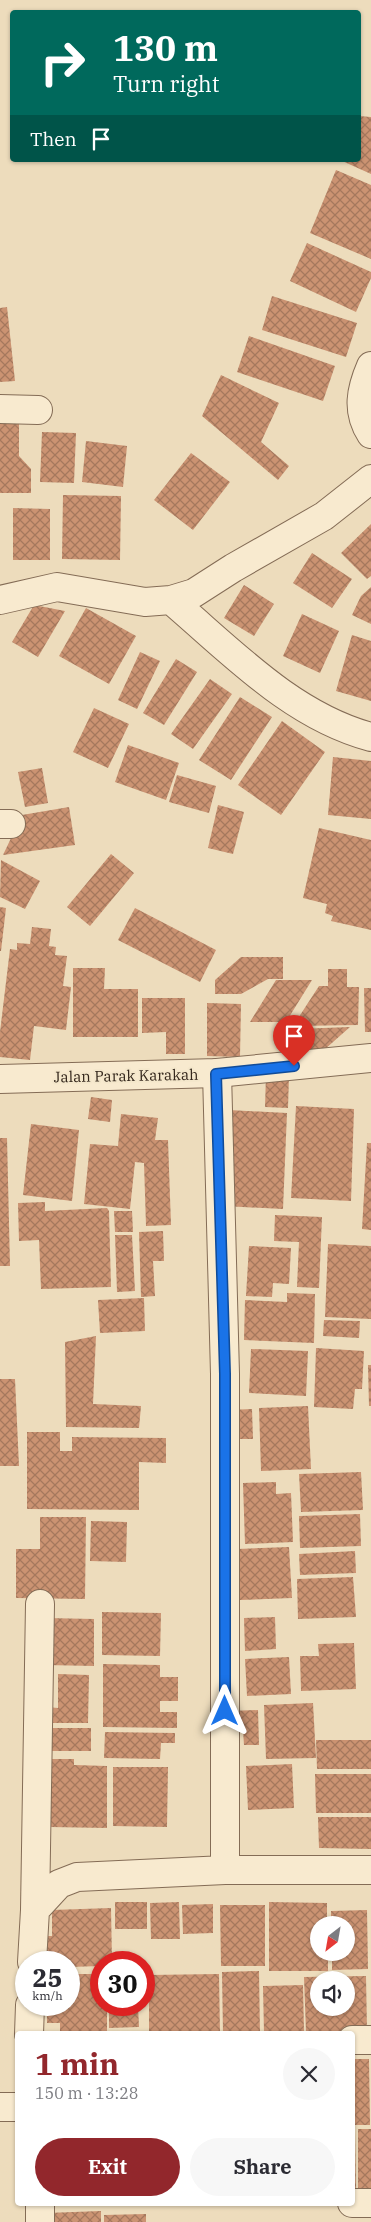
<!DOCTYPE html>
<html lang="en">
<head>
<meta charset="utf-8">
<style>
  :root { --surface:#fff; --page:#f7f7f7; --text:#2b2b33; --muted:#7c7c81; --accent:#92272c }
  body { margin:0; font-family:"IBM Plex Serif",serif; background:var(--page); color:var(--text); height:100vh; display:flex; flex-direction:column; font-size:19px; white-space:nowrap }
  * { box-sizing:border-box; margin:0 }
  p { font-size:16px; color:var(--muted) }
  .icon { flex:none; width:28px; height:28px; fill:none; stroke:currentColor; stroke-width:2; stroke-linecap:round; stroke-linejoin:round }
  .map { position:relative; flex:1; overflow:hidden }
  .drawer { position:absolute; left:15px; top:2031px; width:340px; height:175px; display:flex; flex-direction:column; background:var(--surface); border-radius:5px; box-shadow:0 1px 4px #0004 }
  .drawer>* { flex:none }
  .top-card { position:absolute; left:10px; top:10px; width:351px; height:152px; border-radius:5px; box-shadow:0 1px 4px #0004; background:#00695c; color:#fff; overflow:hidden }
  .needle { width:32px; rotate:211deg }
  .fabs { position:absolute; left:310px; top:1916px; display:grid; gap:10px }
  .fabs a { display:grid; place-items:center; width:45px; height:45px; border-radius:50%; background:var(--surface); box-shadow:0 1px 4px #0004; font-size:25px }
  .speed { position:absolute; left:15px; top:1951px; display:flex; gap:10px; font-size:25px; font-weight:700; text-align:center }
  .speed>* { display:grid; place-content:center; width:65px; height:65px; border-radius:50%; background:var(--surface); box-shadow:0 1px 4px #0004; line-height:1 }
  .speed small { font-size:12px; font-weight:400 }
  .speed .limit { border:8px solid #d22; background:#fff; color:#111 }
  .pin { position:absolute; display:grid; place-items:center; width:42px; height:42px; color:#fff; margin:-51px -21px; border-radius:50% 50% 50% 0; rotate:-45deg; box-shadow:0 0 5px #0007 }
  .pin .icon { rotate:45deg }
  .me { position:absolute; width:55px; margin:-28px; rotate:0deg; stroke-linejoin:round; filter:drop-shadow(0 0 4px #0008) }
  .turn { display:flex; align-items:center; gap:18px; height:105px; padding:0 20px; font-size:22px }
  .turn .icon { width:65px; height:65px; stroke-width:2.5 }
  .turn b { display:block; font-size:35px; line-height:42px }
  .then { display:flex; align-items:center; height:48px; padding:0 20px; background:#0003; gap:10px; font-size:19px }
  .round { display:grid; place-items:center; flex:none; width:52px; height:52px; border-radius:26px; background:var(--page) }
  .head { display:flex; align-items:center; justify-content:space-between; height:85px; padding:0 20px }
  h1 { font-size:30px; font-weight:800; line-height:38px; color:var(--accent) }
  .primary-button { display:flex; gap:10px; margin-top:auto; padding:10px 20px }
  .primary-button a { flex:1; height:58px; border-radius:30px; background:var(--accent); color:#fff; font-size:20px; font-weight:800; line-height:58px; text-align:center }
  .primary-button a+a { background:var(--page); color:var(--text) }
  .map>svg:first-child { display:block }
</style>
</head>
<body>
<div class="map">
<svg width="371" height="2222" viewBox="0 0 371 2222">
  <defs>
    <pattern id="building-cross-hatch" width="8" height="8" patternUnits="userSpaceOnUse" patternTransform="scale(1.25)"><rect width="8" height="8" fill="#cb9372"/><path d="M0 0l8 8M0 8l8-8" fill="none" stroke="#a5785d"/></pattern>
  </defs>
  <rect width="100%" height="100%" fill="#eddcbc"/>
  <path fill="url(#building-cross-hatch)" fill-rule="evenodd" d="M359,116L371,117V174L340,160H359Z
    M336,170L371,185V259L310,233Z
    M307,243L371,272V278L356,312L290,281Z
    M272,296L357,323L346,357L262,330Z
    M7,307L15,381L0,382V308Z
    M249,336L335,366L323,401L237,372Z
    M221,375L279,403L261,442L289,466L278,480L202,416Z
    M0,421H19V456L31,469V493H0Z
    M42,432L76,433L74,483L40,482Z
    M86,441L127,446L123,487L82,482Z
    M191,453L230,482L193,530L154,500Z
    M63,495L121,496L120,560L62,559Z
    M13,508L50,509V560H13Z
    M371,524V576L367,579L341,553Z
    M312,553L352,579L332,608L293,583Z
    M244,585L274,604L254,636L224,618Z
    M371,587V624L352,615L361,596Z
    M34,605L65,611L38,657L12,642Z
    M86,608L136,636L109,684L59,656Z
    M302,614L339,631L320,673L283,656Z
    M352,635L371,641V701L336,691Z
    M140,652L160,661L137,709L118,700Z
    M176,659L197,672L164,725L143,713Z
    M210,679L232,694L193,749L171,734Z
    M240,697L272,717L231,780L199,760Z
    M94,708L129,724L108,768L73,752Z
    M282,721L325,752L281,815L238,785Z
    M128,745L179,763L166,800L115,782Z
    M333,757L371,761V819L328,815Z
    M42,768L48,803L25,807L18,772Z
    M177,775L216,786L209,813L169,802Z
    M218,805L244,812L233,854L208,848Z
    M69,807L75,845L3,855L22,815Z
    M319,828L371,840V930L331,921L333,916L325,913L327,904L303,898Z
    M111,854L134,873L90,926L67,907Z
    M1,860L40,881L25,909L0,897Z
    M0,907L6,908L1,951H0Z
    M135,908L216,950L200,982L118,940Z
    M32,927L51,929L49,946L56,947L55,955L67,956L63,986L71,987L66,1030L34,1026L30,1060L0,1057V1032L10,949L17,950V943L30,944Z
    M241,957H283V979H268L241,994H215V980Z
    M73,968H105L104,989H138V1037H73Z
    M328,969H347V987H359L358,1025L293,1026L319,986H328Z
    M276,980H312L286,1022H250Z
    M364,988H371V1032H365Z
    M142,998H185V1054H166V1032L142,1033Z
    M207,1003L241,1004L240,1057L207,1056Z
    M350,1027L324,1050L297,1049V1029Z
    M266,1074L289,1076L288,1108L265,1107Z
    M91,1097L112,1100L110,1122L88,1119Z
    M296,1106L354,1109L351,1201L291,1198Z
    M229,1110L287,1113L283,1209L224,1206Z
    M121,1114L158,1118L155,1140H168L171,1225L146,1226L144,1163L135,1162L130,1209L84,1204L90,1144L118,1146Z
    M31,1124L79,1130L72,1201L23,1195Z
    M0,1138H7L10,1266H0Z
    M367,1143H371V1230L362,1229Z
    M45,1202V1211L107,1208L109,1211L111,1287L41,1289L39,1240L19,1241L18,1203Z
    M114,1211H132L133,1232H115Z
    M275,1215L322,1217L319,1288L297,1287L299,1242L274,1241Z
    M163,1231L164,1261H153L155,1296L141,1297L139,1232Z
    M115,1235H132L135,1291L117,1292Z
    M328,1244L371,1246V1319L325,1317Z
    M249,1246L291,1248L289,1284L273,1283L272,1297L246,1296Z
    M287,1293L315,1294L314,1343L244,1340L245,1300L287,1302Z
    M144,1298L145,1331L100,1333L98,1300Z
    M324,1320L360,1321L359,1338L323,1336Z
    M96,1336L93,1404L141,1406L139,1428L66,1427L65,1342Z
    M316,1348L364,1351L362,1389H355L353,1409L314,1407Z
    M251,1349L308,1351L306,1396L249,1393Z
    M368,1365H371V1406H369Z
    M0,1379H15L19,1466H0Z
    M308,1406L311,1469L261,1471L259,1408Z
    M252,1409L253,1439H230L229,1410Z
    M27,1432H60V1451H72V1437L166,1438V1463L139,1462V1510L27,1509Z
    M361,1472L363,1510L301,1512L299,1474Z
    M276,1482V1494L291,1493L293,1542L245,1544L243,1483Z
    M360,1514L361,1546L300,1548L299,1516Z
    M40,1517H86L85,1599L16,1598V1549H40Z
    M91,1521L127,1522L126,1562L90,1561Z
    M289,1547L292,1598L240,1600L238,1549Z
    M355,1551L356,1573L300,1575L299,1554Z
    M353,1577L356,1617L298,1619L297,1579Z
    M102,1612L161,1613L160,1656L102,1655Z
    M275,1617L276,1649L245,1651L244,1618Z
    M45,1618L94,1619V1666L45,1665Z
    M354,1643L356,1689L301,1691L300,1656H319L318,1644Z
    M289,1657L291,1694L247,1696L245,1659Z
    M103,1664L160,1665V1677H178V1701H160V1712H177V1728L103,1727Z
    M58,1674L89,1675L88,1723H48L47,1707L58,1708Z
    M313,1703L316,1758L266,1759L264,1705Z
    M258,1710L259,1745H244L243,1730L230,1731L228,1711Z
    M48,1728H91V1751H48Z
    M105,1732L175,1733V1743H161L160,1759L104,1758Z
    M316,1740H371V1769H317Z
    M51,1759H74V1765L107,1766V1828L50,1827Z
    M292,1764L294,1808L248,1810L246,1766Z
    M113,1767H168L167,1827L113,1826Z
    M315,1774H371V1813H316Z
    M318,1817H371V1849L319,1848Z
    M115,1902H147V1929H115Z
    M179,1902L180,1939H151L150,1903Z
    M269,1902L327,1903V1925H319V1952H328V1971H269Z
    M213,1904V1933L183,1934L182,1905Z
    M220,1905H265V1966H221Z
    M111,1908L112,1962H101V1966L69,1967V1962H45L44,1936H52V1910Z
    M367,1910L368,1969L332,1970V1952H346V1925H331V1911Z
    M259,1971L260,2034H223L222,1972Z
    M69,1974H101V2005H107V2031L60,2032V2023H47V2005H69Z
    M219,1974L220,2033H149V1975Z
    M366,1976L367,2031L306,2032L304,1977ZM319,1980H346V2008H319Z
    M303,1985L304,2032L264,2033L263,1986Z
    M109,2005H138L139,2027L109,2028Z
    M352,2059H369L370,2125H352Z
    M352,2129H355L356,2192H352Z
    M358,2129H371V2192H358Z
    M101,2211V2222H46V2213Z
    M146,2214V2222H104V2215Z"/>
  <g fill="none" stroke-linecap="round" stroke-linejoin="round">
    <defs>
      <path id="minor" d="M371,366C361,389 356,411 371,434
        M0,409L38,410
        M0,600L57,587L145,602L171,600L194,593L233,568L324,516L371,479
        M171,600C232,652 292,716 371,737
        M0,824H11
        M225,1870H371
        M35,1910L40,1604
        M32,1962L35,1910L59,1884L77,1877L225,1870V1374L217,1073
        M29,2034L30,2005
        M352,2040H371
        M0,2107H18
        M352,2203H371
        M40,2204V2222"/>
      <path id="tertiary" d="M0,1079L217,1073L371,1058"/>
    </defs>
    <use href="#minor" stroke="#846c56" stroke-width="30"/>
    <use href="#tertiary" stroke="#846c56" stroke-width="30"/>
    <use href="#minor" stroke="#f8eacf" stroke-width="28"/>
    <use href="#tertiary" stroke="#f8eacf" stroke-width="28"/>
  </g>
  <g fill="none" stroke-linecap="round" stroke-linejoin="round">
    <defs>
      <path id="route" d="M225,1711V1374L216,1074L294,1066"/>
    </defs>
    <use href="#route" stroke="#114b97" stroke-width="12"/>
    <use href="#route" stroke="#1a73e8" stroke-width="9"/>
  </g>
  <g text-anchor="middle" stroke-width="4" stroke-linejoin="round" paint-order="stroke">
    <g font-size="15" fill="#33261b" stroke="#f4e7cb">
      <text transform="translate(126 1076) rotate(-1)" y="5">Jalan Parak Karakah</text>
    </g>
  </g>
</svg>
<div class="fabs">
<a><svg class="needle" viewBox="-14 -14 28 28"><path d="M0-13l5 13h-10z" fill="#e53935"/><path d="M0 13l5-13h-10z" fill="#7c7c81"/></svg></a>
<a><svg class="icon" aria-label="sound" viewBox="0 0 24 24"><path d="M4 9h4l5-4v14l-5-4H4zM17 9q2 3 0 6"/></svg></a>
</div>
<div class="speed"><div>25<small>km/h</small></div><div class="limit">30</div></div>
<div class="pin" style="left:294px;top:1066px;background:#d93025"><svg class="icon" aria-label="arrive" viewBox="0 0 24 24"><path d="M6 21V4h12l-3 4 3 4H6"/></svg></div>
<svg class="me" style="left:225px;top:1711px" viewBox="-20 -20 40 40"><path d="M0-17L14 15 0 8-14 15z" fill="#1a73e8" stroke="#fff" stroke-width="4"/></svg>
<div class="top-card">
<div class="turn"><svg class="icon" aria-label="right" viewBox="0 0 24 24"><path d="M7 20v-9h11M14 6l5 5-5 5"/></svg><div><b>130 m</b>Turn right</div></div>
<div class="then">Then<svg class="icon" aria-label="arrive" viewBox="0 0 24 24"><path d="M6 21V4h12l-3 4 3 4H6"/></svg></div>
</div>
<section class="drawer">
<div class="head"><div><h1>1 min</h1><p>150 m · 13:28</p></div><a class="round"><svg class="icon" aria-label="close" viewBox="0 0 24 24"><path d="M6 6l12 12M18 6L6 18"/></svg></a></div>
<div class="primary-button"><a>Exit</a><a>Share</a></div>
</section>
</div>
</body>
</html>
